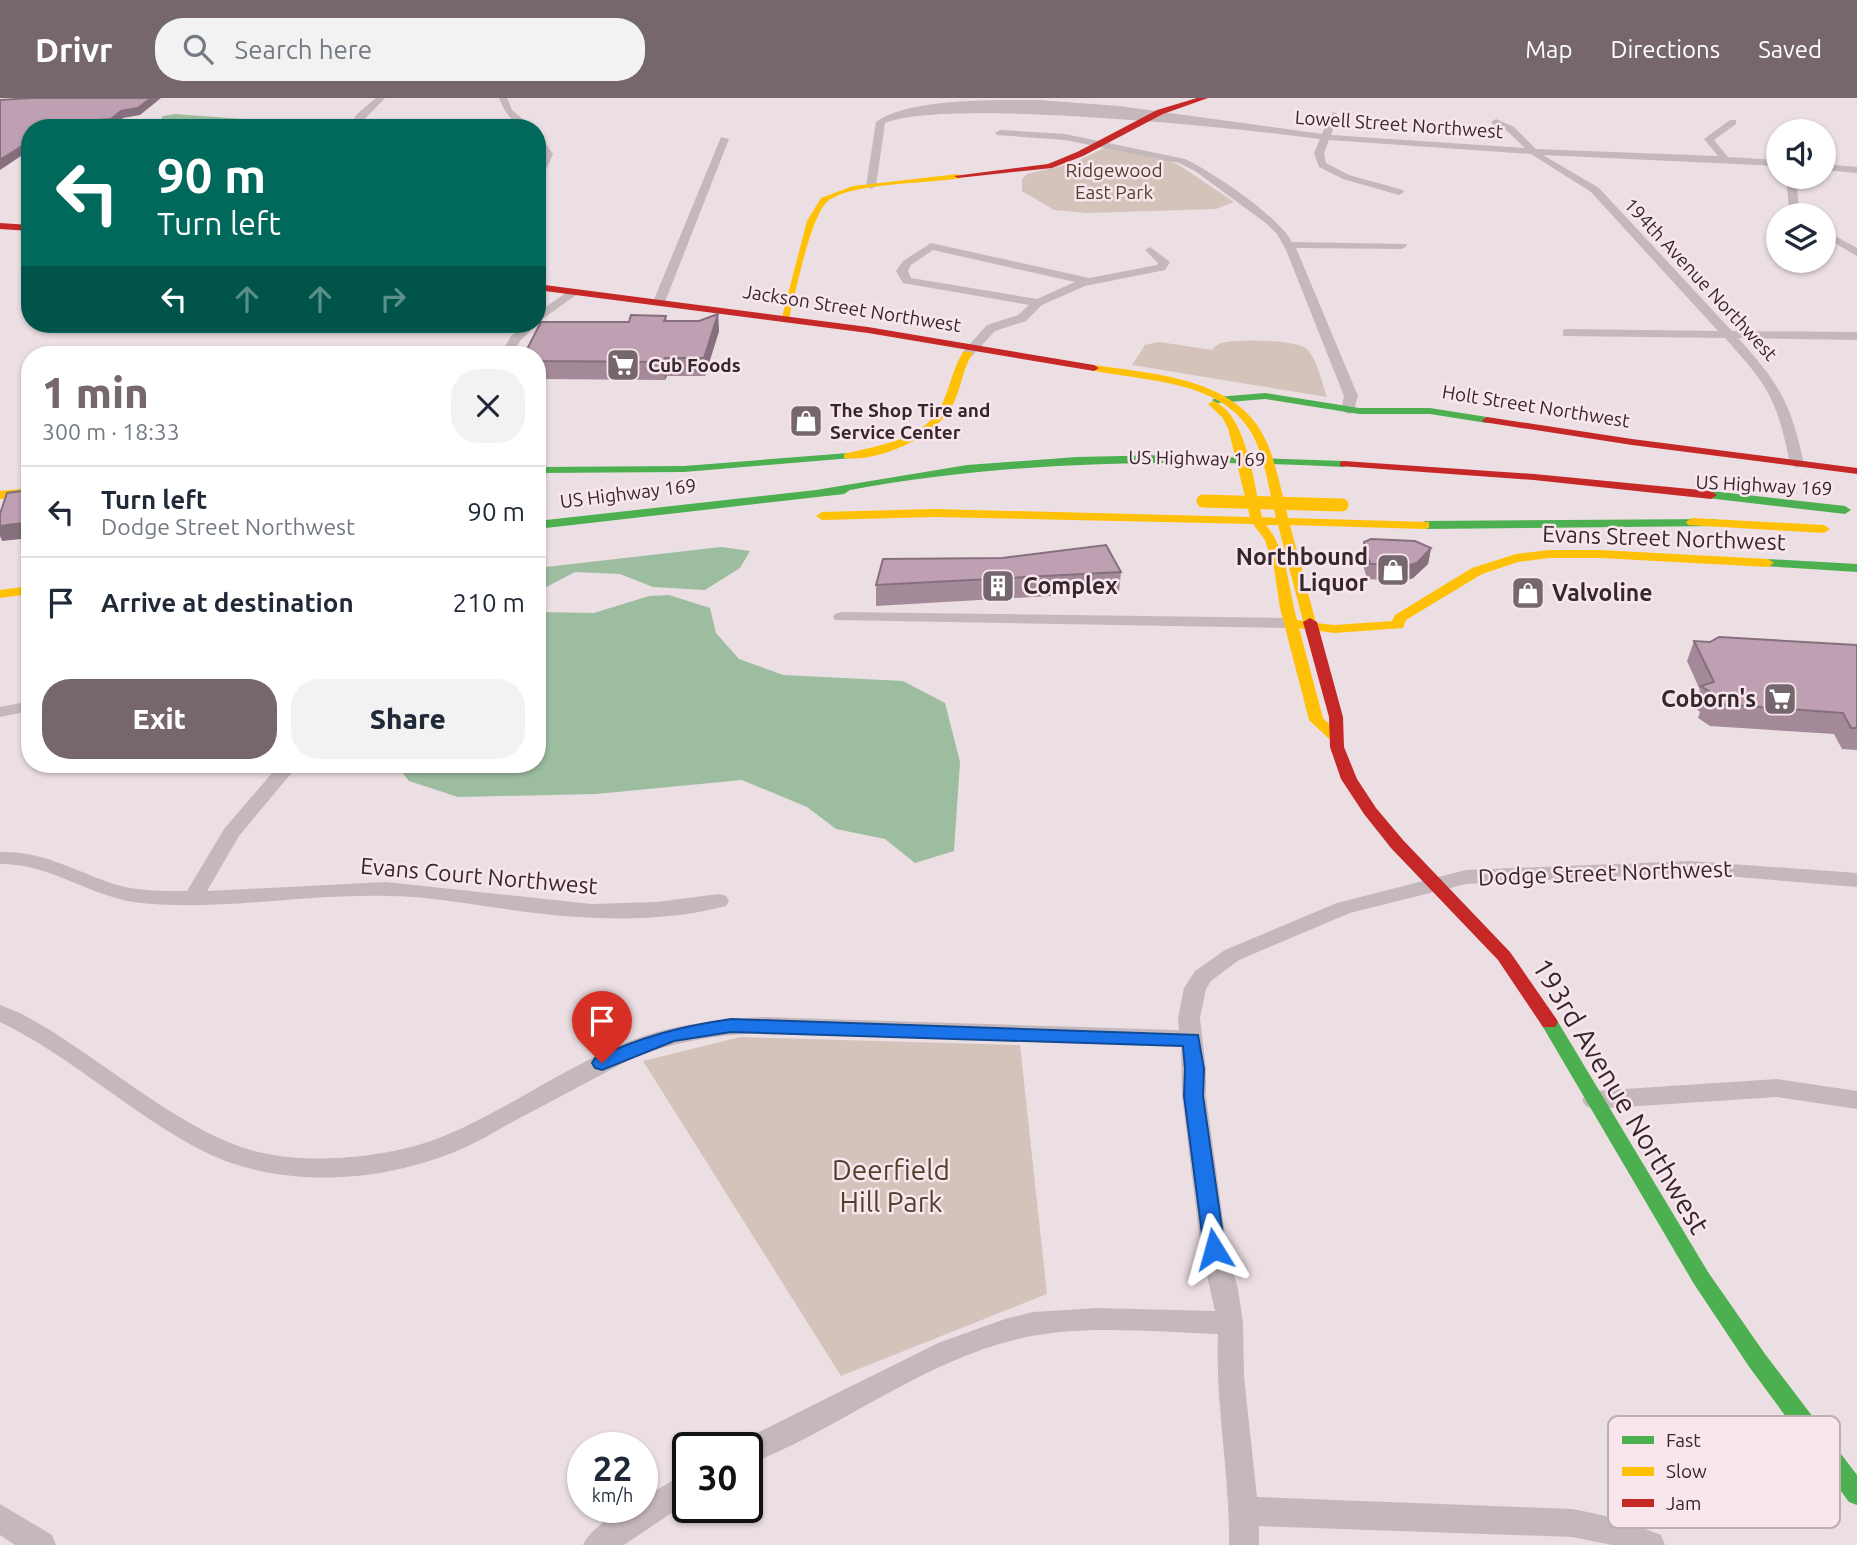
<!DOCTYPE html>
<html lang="en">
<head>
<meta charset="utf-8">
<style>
  :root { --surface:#fff; --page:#f2f2f3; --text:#1f2937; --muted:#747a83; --line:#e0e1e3; --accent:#75676d }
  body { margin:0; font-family:Ubuntu,sans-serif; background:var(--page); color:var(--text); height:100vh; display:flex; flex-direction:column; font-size:26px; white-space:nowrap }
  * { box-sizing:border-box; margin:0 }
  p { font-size:23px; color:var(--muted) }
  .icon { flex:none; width:38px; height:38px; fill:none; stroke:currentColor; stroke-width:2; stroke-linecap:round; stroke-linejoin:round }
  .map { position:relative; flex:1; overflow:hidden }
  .details { position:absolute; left:21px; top:248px; width:525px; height:427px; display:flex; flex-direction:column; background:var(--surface); border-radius:28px; box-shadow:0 2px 5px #0004 }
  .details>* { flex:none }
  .banner { position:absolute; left:21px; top:21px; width:525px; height:214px; border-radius:28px; box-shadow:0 2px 5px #0004; background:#00695c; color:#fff; overflow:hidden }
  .tools { position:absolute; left:1766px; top:21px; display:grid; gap:14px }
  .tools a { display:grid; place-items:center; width:70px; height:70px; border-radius:50%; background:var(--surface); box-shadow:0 2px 5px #0004; font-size:35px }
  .speed { position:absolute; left:567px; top:1334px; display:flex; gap:14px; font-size:35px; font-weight:700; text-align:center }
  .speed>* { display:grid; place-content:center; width:91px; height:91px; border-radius:50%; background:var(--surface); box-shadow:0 2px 5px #0004; line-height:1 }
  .speed small { font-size:18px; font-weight:400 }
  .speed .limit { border:4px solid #111; border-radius:10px; background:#fff; color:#111 }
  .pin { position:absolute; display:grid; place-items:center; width:60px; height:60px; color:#fff; margin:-72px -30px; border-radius:50% 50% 50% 0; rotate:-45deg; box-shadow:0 0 7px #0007 }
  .pin .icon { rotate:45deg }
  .me { position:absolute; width:77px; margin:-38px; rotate:352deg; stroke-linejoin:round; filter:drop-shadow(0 0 5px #0008) }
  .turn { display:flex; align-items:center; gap:24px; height:147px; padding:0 21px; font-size:32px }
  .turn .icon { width:91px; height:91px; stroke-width:2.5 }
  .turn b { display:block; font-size:49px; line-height:60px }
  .lanes { display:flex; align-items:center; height:66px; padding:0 21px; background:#0003; justify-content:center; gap:35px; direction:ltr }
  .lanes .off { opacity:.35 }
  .round { display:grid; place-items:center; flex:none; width:74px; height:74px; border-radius:28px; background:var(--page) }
  .head { display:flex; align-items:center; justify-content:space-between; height:119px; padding:0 21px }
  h1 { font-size:42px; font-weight:800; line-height:52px; color:var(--accent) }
  .button { display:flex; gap:14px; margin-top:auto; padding:14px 21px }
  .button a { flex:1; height:80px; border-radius:28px; background:var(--accent); color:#fff; font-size:28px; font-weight:800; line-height:80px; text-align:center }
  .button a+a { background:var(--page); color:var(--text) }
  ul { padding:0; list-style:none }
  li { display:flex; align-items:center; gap:21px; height:91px; padding:0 21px; border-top:2px solid var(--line) }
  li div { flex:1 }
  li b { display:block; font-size:26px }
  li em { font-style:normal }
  header { display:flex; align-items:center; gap:42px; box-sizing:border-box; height:98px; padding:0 35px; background:var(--accent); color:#fff }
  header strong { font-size:33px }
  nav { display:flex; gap:38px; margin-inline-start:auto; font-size:24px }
  .search { width:490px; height:63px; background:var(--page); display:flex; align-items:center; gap:18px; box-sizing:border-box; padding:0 24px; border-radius:28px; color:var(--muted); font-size:26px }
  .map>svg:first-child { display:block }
</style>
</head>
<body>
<header>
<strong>Drivr</strong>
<div class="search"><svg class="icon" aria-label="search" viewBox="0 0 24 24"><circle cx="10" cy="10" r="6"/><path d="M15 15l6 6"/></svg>Search here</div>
<nav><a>Map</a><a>Directions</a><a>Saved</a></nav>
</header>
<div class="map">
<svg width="1857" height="1447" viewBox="0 0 1857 1447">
  <rect width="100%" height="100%" fill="#ecdfe3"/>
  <path fill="#d4c3bb" d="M1108,48L1162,60L1179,67L1234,104L1216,111L1087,115L1054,112L1022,93V81L1027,76L1074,65Z
    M1159,244L1212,252C1215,249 1216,247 1221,245C1234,241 1299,241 1308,252C1318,264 1322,285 1327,299L1132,267L1145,247Z
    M740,939L1020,947L1047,1196L841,1278L643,963Z"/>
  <path fill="#9cbda0" d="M175,16L269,23L278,30H155L163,18Z
    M721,449L750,453L740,470L705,492L653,489L620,476L575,474L537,494V470Z
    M669,497L710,510L716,535L739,561L783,577L903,583L945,605L960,664L954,753L915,765L885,741L836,731L807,709L742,682L596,696L458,699L409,683L396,667H537V514L594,515L649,498Z"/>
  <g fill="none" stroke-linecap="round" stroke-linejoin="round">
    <path fill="#c5b8bd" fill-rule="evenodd" d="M376,0H385L356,30H347L357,16Z
      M499,0H507L512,12L533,30C515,30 505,16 499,0Z
      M1039,2L1119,8L1322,36L1330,17L1334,14L1338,17L1331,37L1525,50L1507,33L1493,26L1491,24L1496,21L1514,29L1536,51L1718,58L1704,41L1730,22H1736V26L1714,42L1728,59L1778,62V68L1543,57L1599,90L1732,233L1857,234V242L1738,240C1780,286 1791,306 1804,366L1797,370L1790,366C1777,301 1769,289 1725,240L1563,238V232L1567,231L1718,233L1591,94L1531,56L1329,42L1324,55L1326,65L1349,77L1403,92L1404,94L1399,97L1343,81L1319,69L1314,55L1320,41C1238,30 946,0 885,25L876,88L871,91L866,88L876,24C907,0 997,2 1039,2Z
      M1000,32L1065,36L1185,61C1214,75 1277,117 1292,144L1406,146L1407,148L1402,151L1296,150L1358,298L1353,315L1348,316L1341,312L1344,298L1286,152L1277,136L1267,126L1195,73L1179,65L1065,42L997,37L995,35Z
      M537,33L553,56L542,81L537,84V69L543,56L537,45Z
      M721,39L729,41L665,204L655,206L653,204Z
      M1824,66L1857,69V75L1824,72Z
      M1786,79H1796L1799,110L1803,117H1793L1789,110Z
      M1824,132L1857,150V158L1824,139Z
      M931,145L1089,180L1157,167L1158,165L1145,152L1150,149L1170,164L1165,172L1085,188L1042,207L1026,223L995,233L972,258L968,259L962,255L987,227L1018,217L1029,207L903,185L896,173L903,163ZM933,152L1075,184L1037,201L911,180L908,173L911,167Z
      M570,192L580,194L537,225V215Z
      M524,226H537L520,243L512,257H500L511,238Z
      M841,514L1291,520L1299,525L1291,530L835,522L833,519L835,516Z
      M30,603V613L0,619V609Z
      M279,667H298L239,738L207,793L386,784L592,806L656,804L719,796L726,798L729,803L726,808C663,825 590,822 526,814C479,808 432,798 385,798C304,796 222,813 141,805C91,800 51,765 0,766V754C45,752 79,776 121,788C142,793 165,793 187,793L224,731Z
      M1690,763L1857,775V789L1690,775L1466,786L1350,815L1239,862L1211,883L1206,891L1200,920L1206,971V998L1227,1151L1238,1191L1243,1225L1244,1279L1257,1399L1572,1411C1603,1416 1631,1425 1661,1437L1665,1447H1612L1572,1439L1259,1428V1447H1229C1230,1376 1215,1307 1218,1236C1157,1234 1092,1227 1032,1238C929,1257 843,1330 747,1367V1349H735L737,1345L938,1245L1005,1221L1033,1214L1097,1210L1215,1213L1201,1151L1182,998L1181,949L762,935C717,937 675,943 633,960C594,981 555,1001 516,1022C497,1032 479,1044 459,1052C379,1086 275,1092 197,1050C128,1013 70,958 0,924V907L20,915C93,953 165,1022 241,1049C299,1069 388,1061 444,1038C504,1013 558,974 618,948C663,928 713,921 762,919L1179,932L1178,920L1184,890L1195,873L1225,852L1337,805L1466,772Z
      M1777,981L1857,993V1011L1777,999L1594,1011L1586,1008L1582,1002L1586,996L1594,993Z
      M688,1373V1404L624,1447H583C591,1429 622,1409 642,1409V1401Z
      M0,1406L52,1437L56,1447H15L0,1437Z"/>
    <path fill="#4caf50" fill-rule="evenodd" d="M1265,295L1359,310H1430L1487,319L1492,322L1487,325L1430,316H1359L1265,301L1217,305L1212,302L1217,299Z
      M848,355L854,358L852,360L684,374L537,375V369L684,368Z
      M1166,357L1344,363L1350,366L1344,369C1178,361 1014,362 850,392L844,396L537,431V423L816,392L967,367L1077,359Z
      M1711,393L1845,408L1851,412L1845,416L1707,400L1705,397Z
      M1714,421L1718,422V428L1425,431L1419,427L1425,423Z
      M1768,461L1857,466V474L1764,468L1762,465Z
      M1549,917L1555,919L1708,1174L1765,1256L1857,1377V1407L1849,1404L1750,1270L1694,1186L1540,924L1543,919Z"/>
    <path fill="#ffc107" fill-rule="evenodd" d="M958,76L961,80C928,86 853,84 828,103C811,116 795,197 789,221L781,223L807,123L821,100L853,88Z
      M964,253L973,255C962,271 962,289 953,306C938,338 878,365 844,360V356C880,347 926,342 943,304C951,286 953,269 964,253Z
      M1094,267C1154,276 1242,280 1268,347C1277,370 1282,396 1288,420L1429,424V430L1425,431L1290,427L1316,525L1334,527L1392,523L1395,517L1472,470L1516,456L1549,452H1600L1768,461L1774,465L1768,469L1600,460H1549L1518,464L1482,476L1406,522L1403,530L1334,535L1299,530L1323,620L1340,637L1333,641L1328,640L1309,622L1280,510L1274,470L1265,442L1253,426L934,419L822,422L816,418L822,414L934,411L1250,419L1228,330L1222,319L1208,306L1213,303C1247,316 1254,387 1262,419L1276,420C1270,396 1266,369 1257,346C1231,281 1146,284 1090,272V268ZM1266,427H1278L1303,523L1297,522C1288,489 1288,454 1266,427Z
      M30,390V398L0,401V393Z
      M1692,420L1824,427L1830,431L1824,435L1688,427L1686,424Z
      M30,488V496L0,500V492Z"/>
    <path fill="#c62828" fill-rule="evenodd" d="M1197,0H1208L1163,16L1083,58L1052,70L958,80L954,78L1048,66L1077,54L1157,12Z
      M0,125L30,127V133L0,131Z
      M537,186L868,229L1094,267L1099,270L1094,273L868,235L537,192Z
      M1487,319L1632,341L1857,370V376L1632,347L1483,324L1482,322Z
      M1344,363L1534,376L1711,393L1717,397L1711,401L1534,382L1340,368V364Z
      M1310,520L1317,524L1343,619L1344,649L1357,681L1376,710L1403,742L1510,854L1555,919L1558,924L1555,929H1543L1498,862L1391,750L1364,716L1341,681L1330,649L1329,619L1303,524Z"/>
    <path stroke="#ffc107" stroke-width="13" d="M1203,403L1342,407"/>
  </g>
  <path fill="#a48a99" d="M718,216L719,233L705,278H667L665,282L537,281V257L629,224L666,218L667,223H699Z
    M1364,444L1431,450L1428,466L1413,480L1392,487L1383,482L1367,481L1361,460Z
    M1121,474L1119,494L876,508V487Z
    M1694,543L1857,547V652L1842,651L1834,636L1710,628L1698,620L1700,614L1694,609L1700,592L1687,563Z"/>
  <path fill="#86707d" d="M151,0H161L140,17L123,20L114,28L86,30H50L57,25L121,13Z
    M30,43V52L0,72V62Z
    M718,216L719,233L705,278L704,260Z
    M665,260L667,278L665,282L663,264Z
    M30,424V440L2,443L0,438V428Z
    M1431,450L1428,466L1413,480L1392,487L1395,471Z"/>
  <path fill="#bfa0b2" stroke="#86707d" stroke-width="2" d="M32,0H151L138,10L121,13L111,21L57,25L50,30H30V43L0,62V2Z
    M718,216L704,260H665L663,264L537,263V257H524L541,224H629L631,217L666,218L664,223H699Z
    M30,392V424L0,428V416L7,395Z
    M1371,441L1415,443L1431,450L1417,465L1395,471L1386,466H1370L1364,444Z
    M1106,447L1121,474L876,487L883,461L1002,460Z
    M1719,539L1857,547V630H1851L1843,615L1718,606L1706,598L1713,596L1701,588L1714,584L1694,543L1710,544Z"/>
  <path fill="#1a73e8" stroke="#114b97" stroke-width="2" d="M731,921L1198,937L1204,971L1203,998L1225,1151L1222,1157L1214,1159L1207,1157L1204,1151L1184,998L1185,971L1183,948L731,934L674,943L602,972L595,970L592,965L595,960C645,938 677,929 731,921Z"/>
  <defs>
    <symbol id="supermarket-square" viewBox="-11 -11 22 22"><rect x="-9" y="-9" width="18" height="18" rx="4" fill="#75676d" stroke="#f9e6ec"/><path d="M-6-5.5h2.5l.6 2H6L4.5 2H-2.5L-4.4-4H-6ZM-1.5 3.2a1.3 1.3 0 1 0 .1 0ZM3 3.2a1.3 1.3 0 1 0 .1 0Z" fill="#fff"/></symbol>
    <symbol id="shop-square" viewBox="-11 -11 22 22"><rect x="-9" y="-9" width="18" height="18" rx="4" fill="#75676d" stroke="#f9e6ec"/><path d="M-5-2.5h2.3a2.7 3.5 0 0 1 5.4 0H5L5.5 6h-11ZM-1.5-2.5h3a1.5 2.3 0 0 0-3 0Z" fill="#fff"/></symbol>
    <symbol id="building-square" viewBox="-11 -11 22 22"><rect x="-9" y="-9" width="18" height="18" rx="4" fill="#75676d" stroke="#f9e6ec"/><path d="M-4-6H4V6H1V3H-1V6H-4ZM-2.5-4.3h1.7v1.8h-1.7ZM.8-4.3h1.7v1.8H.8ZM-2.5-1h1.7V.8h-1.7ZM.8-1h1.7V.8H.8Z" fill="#fff"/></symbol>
  </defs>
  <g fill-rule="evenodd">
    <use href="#supermarket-square" x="604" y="248" width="38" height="38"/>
    <use href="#shop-square" x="787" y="304" width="38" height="38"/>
    <use href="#shop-square" x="1374" y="453" width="38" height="38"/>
    <use href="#building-square" x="979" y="469" width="38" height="38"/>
    <use href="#shop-square" x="1509" y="476" width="38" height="38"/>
    <use href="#supermarket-square" x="1761" y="582" width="38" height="38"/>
  </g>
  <g text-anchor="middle" stroke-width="5" stroke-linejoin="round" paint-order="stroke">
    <g font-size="19" fill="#35272e" stroke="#f9e6ec">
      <text transform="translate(1399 26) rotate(4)" y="7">Lowell Street Northwest</text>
      <text transform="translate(1701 181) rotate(47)" y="7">194th Avenue Northwest</text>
      <text transform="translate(852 210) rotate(9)" y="7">Jackson Street Northwest</text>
      <text transform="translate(1536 308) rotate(9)" y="7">Holt Street Northwest</text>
      <text transform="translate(1197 360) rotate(1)" y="7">US Highway 169</text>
      <text transform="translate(1764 387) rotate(3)" y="7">US Highway 169</text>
      <text transform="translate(628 395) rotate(-7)" y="7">US Highway 169</text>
    </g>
    <g font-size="19" fill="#533f2b" stroke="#f9e6ec">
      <text x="1114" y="79">Ridgewood<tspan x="1114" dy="22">East Park</tspan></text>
    </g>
    <g font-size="19" font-weight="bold" fill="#35272e" stroke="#f9e6ec" text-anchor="start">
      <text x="648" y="274">Cub Foods</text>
      <text x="830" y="319">The Shop Tire and<tspan x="830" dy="22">Service Center</tspan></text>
    </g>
    <g font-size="23" fill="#35272e" stroke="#f9e6ec">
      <text transform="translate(1664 440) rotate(2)" y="8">Evans Street Northwest</text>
      <text transform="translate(1605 775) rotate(-2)" y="8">Dodge Street Northwest</text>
      <text transform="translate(479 778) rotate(5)" y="8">Evans Court Northwest</text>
    </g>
    <g font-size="23" font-weight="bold" fill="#35272e" stroke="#f9e6ec" text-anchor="end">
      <text x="1368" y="467">Northbound<tspan x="1368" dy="26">Liquor</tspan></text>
      <text x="1023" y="496" text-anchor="start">Complex</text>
      <text x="1552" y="503" text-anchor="start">Valvoline</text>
      <text x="1756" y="609">Coborn's</text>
    </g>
    <g font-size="28" fill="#35272e" stroke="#f9e6ec">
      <text transform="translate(1621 998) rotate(59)" y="10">193rd Avenue Northwest</text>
    </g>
    <g font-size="28" fill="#533f2b" stroke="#f9e6ec">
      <text x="891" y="1082">Deerfield<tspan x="891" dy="32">Hill Park</tspan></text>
    </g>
  </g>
  <rect x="1608" y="1318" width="232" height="112" rx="10" fill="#f9e6ec" stroke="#beadb3" stroke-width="2"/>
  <rect x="1622" y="1338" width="32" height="8" fill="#4caf50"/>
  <rect x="1622" y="1369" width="32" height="9" fill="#ffc107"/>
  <rect x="1622" y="1401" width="32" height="8" fill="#c62828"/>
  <g font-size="19" fill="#35272e">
    <text x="1666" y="1349">Fast</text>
    <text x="1666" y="1380">Slow</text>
    <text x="1666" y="1412">Jam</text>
  </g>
</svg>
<div class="tools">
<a><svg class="icon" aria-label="sound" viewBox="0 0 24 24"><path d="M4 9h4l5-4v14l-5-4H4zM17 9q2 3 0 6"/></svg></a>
<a><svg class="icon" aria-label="layers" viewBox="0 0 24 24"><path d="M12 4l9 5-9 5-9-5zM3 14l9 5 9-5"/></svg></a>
</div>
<div class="speed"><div>22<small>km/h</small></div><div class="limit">30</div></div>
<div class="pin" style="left:602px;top:965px;background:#d93025"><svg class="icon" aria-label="arrive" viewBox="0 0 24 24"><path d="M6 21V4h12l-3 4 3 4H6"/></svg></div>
<svg class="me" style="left:1214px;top:1151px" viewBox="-20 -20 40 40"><path d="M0-17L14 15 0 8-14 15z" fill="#1a73e8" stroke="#fff" stroke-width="4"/></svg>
<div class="banner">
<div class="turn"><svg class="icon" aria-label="left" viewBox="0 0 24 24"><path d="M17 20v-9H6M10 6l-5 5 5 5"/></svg><div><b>90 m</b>Turn left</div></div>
<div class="lanes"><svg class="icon" aria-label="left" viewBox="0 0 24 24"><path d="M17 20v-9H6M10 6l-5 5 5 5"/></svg><svg class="icon off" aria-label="ahead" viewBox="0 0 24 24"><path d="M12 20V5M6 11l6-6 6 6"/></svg><svg class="icon off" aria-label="ahead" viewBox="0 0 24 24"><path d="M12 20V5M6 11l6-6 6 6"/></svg><svg class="icon off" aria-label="right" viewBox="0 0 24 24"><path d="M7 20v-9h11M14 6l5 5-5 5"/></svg></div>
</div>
<section class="details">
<div class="head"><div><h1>1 min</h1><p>300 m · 18:33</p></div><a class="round"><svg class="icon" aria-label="close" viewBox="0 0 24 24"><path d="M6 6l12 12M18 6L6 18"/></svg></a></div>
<ul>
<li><svg class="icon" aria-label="left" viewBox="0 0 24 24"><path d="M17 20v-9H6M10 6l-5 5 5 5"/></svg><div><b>Turn left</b><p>Dodge Street Northwest</p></div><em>90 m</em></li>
<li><svg class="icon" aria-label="arrive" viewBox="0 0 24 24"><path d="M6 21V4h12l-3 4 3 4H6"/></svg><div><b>Arrive at destination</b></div><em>210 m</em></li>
</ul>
<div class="button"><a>Exit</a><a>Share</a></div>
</section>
</div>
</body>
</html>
